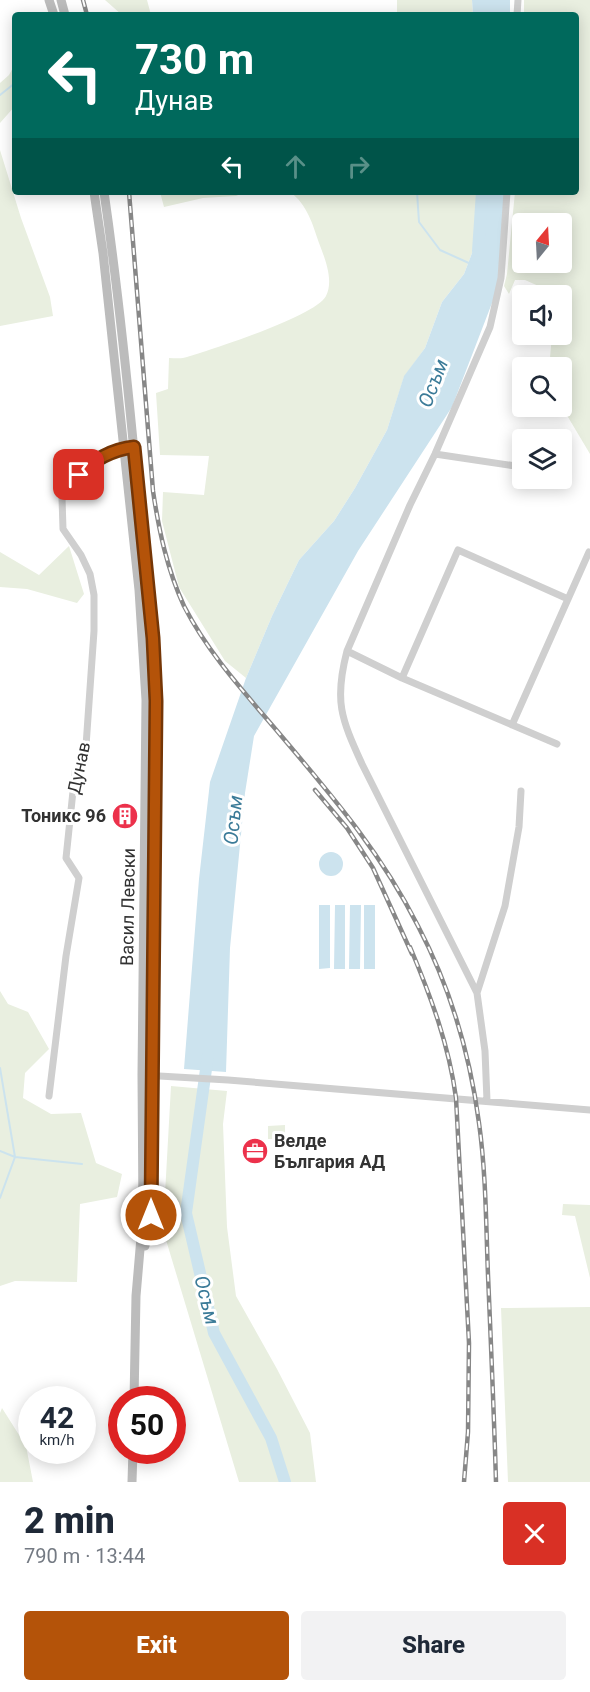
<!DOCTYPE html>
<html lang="en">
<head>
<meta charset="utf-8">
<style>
  :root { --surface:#fff; --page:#f2f2f3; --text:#1f2937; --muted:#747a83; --accent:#b45309 }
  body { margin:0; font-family:Roboto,sans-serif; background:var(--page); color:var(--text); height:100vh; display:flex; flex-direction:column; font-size:22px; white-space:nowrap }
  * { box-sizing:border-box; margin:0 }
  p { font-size:20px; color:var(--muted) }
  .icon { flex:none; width:33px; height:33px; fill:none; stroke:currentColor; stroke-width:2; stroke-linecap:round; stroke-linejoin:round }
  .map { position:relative; height:1482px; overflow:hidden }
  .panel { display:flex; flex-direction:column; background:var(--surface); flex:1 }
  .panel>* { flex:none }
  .top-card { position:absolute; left:12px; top:12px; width:567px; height:183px; border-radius:6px; box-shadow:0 3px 15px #0003; background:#00695c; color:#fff; overflow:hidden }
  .needle { width:39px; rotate:18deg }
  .fabs { position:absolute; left:512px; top:213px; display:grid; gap:12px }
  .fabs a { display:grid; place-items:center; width:60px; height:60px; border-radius:6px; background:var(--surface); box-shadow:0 3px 15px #0003; font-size:30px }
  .speed { position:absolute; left:18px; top:1386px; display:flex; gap:12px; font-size:30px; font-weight:700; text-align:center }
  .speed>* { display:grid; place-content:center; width:78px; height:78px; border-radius:50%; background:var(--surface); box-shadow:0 3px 15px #0003; line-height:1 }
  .speed small { font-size:15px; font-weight:400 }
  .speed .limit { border:9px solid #d22; background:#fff; color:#111 }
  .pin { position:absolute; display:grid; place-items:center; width:51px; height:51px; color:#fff; margin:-26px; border-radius:12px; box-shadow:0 3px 9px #0006 }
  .me { position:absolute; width:66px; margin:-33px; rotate:0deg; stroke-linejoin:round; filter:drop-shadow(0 0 4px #0008) }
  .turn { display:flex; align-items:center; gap:21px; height:126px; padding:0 24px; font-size:27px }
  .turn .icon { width:78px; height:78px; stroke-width:2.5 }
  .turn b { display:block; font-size:42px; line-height:51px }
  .lanes { display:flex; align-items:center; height:57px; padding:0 24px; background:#0003; justify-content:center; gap:30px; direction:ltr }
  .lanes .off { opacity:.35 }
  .round { display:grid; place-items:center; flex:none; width:63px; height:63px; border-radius:6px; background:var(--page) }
  .headline { display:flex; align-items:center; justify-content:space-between; height:102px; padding:0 24px }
  h1 { font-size:36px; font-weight:800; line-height:45px }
  .cta { display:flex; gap:12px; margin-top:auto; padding:12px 24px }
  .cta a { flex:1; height:69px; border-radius:6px; background:var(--accent); color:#fff; font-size:24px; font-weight:800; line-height:69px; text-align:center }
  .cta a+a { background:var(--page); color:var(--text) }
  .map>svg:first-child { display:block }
</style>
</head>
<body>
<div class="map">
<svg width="590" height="1482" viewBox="0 0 590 1482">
  <rect width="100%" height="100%" fill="#fff"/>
  <path fill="#e9efe0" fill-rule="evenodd" d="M105,0H147L151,15H122Z
    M397,0H472L473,15H397Z
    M524,0H590V454L562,407L561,368L552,367L550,358L552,335L561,334V312L568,299L525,280H515L509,294L504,286L507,274L515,192H576V15H524ZM522,224H561V262H522Z
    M15,64V106L0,123V83L9,75Z
    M0,150L21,218L50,297L53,316L0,326Z
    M160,192H245L236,196L203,198L164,207Z
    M290,192H482V227L464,274L442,302L425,348L404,377L387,430L355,488L334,521L299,560L272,616L246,678L225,661L179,587L162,521L163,492L204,495L209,456L160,455L156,393L168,389L169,358C175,358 182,359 187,357C211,350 316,316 326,296C334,280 325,259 319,243C313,225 307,204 290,192Z
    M69,546L84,594L77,603L27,589L0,587V552L39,575Z
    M0,991L8,1004L28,1012L49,1049L25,1073L23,1098L51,1114L81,1113L96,1163L122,1174L117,1197L80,1204L77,1282L15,1281L0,1286Z
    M171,1086L227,1091L223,1124L227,1227L236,1296L277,1369L310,1433L316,1482H239L163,1230Z
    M285,1125V1139H268V1126Z
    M563,1204L590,1205V1278L575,1216L562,1215Z
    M590,1307V1482H508L501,1308Z
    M2,1408L26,1446L33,1482H0V1413Z"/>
  <path fill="#cce3ee" d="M472,0H510V15H473Z
    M482,192H505L497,290L452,407L358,551L254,736L245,793L230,948L226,1072L184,1069L199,879L210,782L246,678L272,616L299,560L334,521L355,488L387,430L404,376L425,348L442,302L464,274L482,227Z
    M319 864a12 12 0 1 1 24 0a12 12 0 1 1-24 0Z
    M319,905H330V968L319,969Z
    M335,905H345V969H334Z
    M350,905H361L360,969H349Z
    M364,905H375V969H364Z"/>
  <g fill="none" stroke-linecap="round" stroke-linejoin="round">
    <path stroke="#cce3ee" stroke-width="2" d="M0,95L15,83
      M417,192L419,222L440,250L471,264
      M0,1068L15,1157L0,1151
      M0,1198L15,1157L82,1164"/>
    <path stroke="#cce3ee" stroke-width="12" d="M478,251L482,192
      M208,1055L186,1213L214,1333L271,1438L285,1482"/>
    <path stroke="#cfcfcf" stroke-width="7" d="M517,15L518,0
      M435,454L522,467
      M347,651L402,678L557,744
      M402,678L458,550L568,599
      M512,725L589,552
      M477,993L505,906L519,827L521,791
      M142,1075L228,1080L590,1110
      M49,1096L66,956L79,878L66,858L75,772L86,746L94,631V595L90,574L81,555L63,529L62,498L69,485L88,465L127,448
      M487,1101L485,1051L477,993L362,764C341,718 334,701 347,651L410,505L435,454L490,327L501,278L507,192"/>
    <path stroke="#bcbcbc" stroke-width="9" d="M49,0L54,15
      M61,0L65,15
      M94,192L103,253L139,590L146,700L142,1075L143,1214L136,1296L134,1400
      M104,192C116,275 125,358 133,441C143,528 152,614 156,701L151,1215L145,1246
      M132,1482L133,1450"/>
    <defs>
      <path id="rail" d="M83,0L87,15
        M129,192L153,491C159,531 167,569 184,606C208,653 244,692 278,732C332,796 380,851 418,926C450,987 470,1055 479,1123C486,1173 486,1225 488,1275C491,1344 494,1413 496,1482
        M315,790L347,828L373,868L412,954
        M410,947C431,997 449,1045 456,1098L469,1343L468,1432L464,1482"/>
    </defs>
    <use href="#rail" stroke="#878787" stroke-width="4.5"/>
    <use href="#rail" stroke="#fff" stroke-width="2" stroke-dasharray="7" stroke-linecap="butt"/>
  </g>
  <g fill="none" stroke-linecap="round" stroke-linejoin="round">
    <defs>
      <path id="route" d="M79,475C92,460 114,449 134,447L153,638L156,701L151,1215"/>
    </defs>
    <use href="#route" stroke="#753606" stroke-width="15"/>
    <use href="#route" stroke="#b45309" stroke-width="10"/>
  </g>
  <defs>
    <symbol id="building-disc" viewBox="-11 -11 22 22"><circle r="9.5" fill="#ec314b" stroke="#fff"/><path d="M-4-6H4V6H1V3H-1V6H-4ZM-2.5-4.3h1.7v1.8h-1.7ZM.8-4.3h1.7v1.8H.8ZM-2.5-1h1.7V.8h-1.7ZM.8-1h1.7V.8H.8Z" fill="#fff"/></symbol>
    <symbol id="office-disc" viewBox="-11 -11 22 22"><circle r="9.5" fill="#ec314b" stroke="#fff"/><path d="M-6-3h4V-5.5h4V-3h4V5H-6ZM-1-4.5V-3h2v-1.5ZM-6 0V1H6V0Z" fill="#fff"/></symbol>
  </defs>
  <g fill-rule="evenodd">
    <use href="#building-disc" x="110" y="801" width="30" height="30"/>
    <use href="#office-disc" x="240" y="1136" width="30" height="30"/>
  </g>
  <g text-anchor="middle" stroke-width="6" stroke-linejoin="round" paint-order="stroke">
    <g font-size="18" fill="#323232" stroke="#fff">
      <text transform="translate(79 768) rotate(-78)" y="6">Дунав</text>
      <text transform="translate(128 907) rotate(-89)" y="6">Васил Левски</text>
    </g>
    <g font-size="18" font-weight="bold" fill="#323232" stroke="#fff" text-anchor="end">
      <text x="106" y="822">Тоникс 96</text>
      <text x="274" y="1147" text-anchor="start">Велде<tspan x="274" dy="21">България АД</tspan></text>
    </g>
    <g font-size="20" font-style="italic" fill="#3b7b98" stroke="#fff">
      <text transform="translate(433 383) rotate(-69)" y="7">Осъм</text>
      <text transform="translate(233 820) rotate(-84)" y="7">Осъм</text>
      <text transform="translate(207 1300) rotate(76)" y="7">Осъм</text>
    </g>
  </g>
</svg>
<div class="fabs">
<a><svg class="needle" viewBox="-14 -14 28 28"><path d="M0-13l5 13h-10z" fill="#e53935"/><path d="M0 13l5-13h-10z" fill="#747a83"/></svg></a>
<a><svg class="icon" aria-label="sound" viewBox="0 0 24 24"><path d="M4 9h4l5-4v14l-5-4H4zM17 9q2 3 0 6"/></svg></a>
<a><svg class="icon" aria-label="search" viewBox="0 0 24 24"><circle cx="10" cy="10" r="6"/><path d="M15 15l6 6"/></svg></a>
<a><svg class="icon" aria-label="layers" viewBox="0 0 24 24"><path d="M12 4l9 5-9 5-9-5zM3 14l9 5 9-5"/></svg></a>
</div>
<div class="speed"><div>42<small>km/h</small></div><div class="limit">50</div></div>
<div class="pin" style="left:79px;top:475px;background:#d93025"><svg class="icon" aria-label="arrive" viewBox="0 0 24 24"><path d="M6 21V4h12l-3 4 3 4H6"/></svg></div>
<svg class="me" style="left:151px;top:1215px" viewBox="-20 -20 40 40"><circle r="17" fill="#b45309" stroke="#fff" stroke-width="3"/><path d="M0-11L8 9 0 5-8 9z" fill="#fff"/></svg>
<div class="top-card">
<div class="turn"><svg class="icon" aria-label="left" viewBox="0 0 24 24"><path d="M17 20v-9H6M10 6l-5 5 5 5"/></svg><div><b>730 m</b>Дунав</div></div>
<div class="lanes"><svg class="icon" aria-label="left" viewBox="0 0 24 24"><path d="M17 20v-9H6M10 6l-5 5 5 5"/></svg><svg class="icon off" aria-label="ahead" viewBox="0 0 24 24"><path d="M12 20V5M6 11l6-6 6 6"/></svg><svg class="icon off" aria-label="right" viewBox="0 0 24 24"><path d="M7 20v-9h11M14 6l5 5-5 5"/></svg></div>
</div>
</div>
<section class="panel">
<div class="headline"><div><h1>2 min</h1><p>790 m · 13:44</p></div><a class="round" style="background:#d93025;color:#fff"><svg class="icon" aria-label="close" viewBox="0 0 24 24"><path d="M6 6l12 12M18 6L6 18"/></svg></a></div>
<div class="cta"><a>Exit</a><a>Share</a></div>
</section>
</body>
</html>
